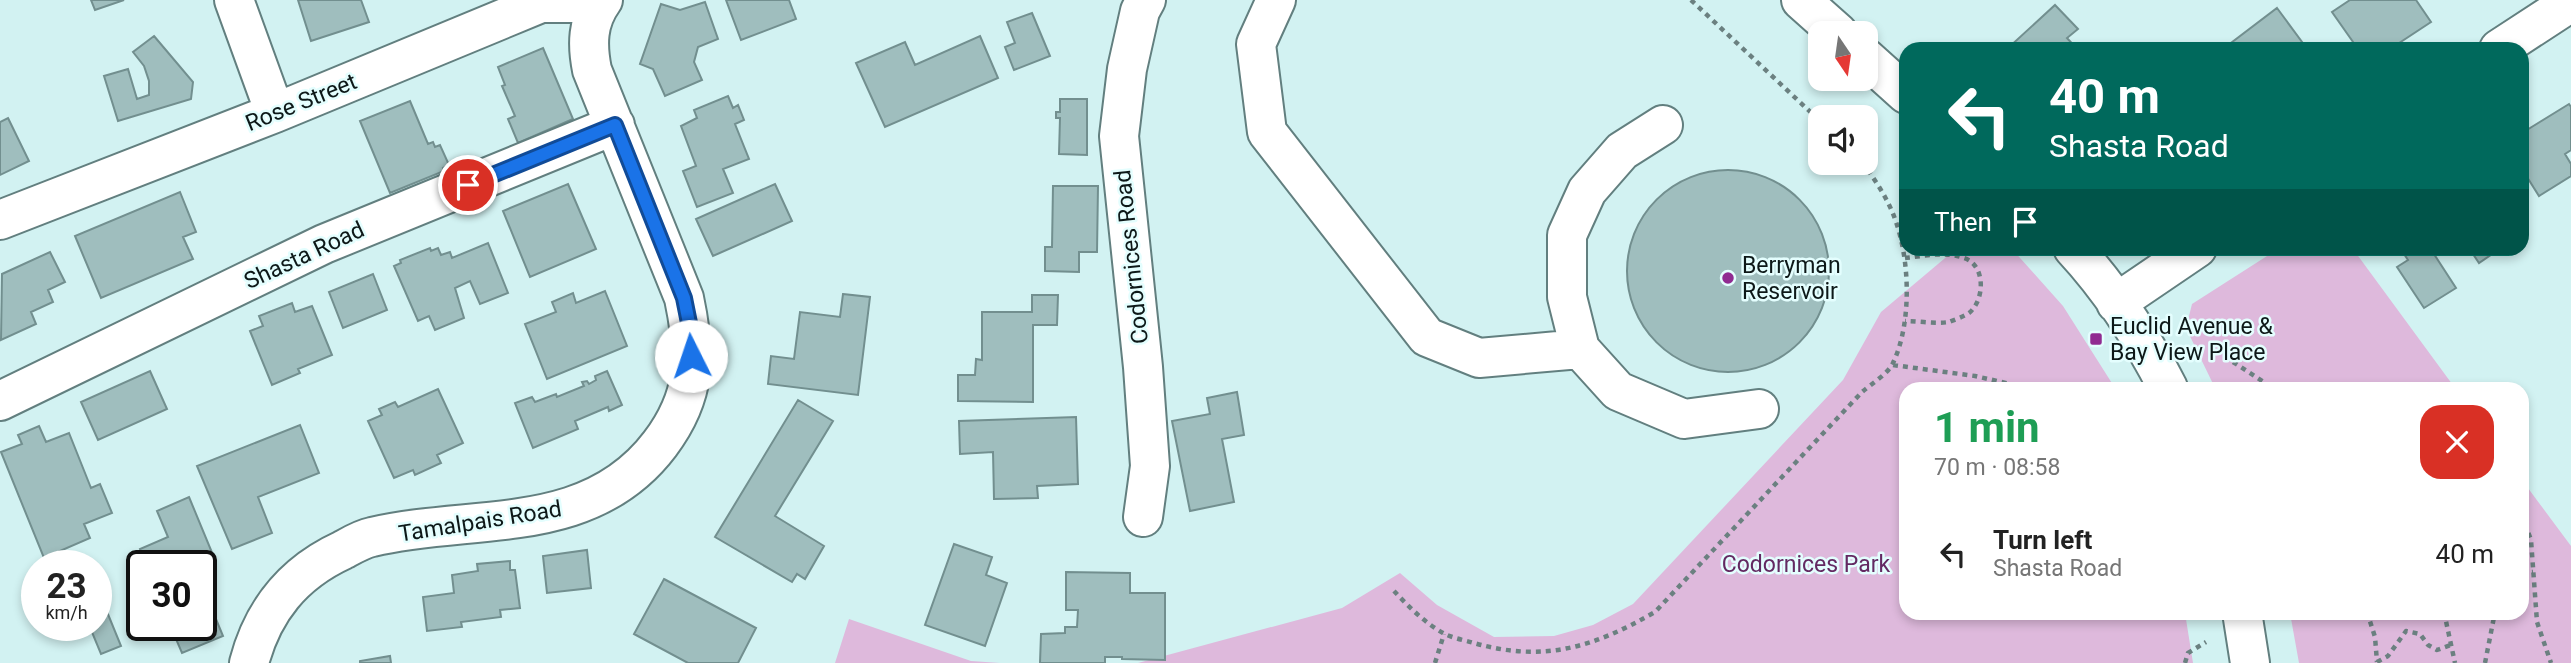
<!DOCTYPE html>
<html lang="en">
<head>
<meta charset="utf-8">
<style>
  :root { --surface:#fff; --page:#f2f2f2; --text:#222; --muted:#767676 }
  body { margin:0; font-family:Roboto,sans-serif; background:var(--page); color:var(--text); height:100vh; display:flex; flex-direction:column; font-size:26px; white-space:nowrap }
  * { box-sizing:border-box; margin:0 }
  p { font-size:23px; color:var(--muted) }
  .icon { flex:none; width:38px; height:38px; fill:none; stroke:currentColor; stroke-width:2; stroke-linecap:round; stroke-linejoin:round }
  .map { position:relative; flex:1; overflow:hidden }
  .panel { position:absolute; left:1899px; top:382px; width:630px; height:238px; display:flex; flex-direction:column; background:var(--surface); border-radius:21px; box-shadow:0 4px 10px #0003 }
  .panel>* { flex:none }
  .guide { position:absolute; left:1899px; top:42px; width:630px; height:214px; border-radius:21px; box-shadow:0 4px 10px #0003; background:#00695c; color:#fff; overflow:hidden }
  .needle { width:46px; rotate:167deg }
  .tools { position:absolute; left:1808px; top:21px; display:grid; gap:14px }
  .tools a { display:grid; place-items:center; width:70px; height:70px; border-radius:14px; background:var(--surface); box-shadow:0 4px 10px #0003; font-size:35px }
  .speed { position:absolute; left:21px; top:550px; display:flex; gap:14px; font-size:35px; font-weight:700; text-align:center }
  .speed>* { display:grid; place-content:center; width:91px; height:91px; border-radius:50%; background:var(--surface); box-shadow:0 4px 10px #0003; line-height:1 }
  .speed small { font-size:18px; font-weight:400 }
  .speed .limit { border:4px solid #111; border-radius:10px; background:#fff; color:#111 }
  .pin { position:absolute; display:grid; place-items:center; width:60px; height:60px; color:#fff; margin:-30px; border:4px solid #fff; border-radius:50%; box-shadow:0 2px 7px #0007 }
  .me { position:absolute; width:77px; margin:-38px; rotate:356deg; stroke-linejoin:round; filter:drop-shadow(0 0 5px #0008) }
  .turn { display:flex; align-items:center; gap:24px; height:147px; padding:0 35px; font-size:32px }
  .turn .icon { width:91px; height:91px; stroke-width:2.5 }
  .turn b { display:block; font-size:49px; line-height:60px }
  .then { display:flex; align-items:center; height:66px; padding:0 35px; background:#0003; gap:14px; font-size:26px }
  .round { display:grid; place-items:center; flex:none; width:74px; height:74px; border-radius:21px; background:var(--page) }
  .headline { display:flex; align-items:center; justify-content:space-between; height:119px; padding:0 35px }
  h1 { font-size:42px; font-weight:700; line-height:52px; color:#1e9e55 }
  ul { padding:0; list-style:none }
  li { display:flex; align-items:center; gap:21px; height:105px; padding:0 35px }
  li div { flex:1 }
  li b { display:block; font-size:26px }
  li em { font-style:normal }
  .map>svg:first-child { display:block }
</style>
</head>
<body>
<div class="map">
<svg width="2571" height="663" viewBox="0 0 2571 663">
  <rect width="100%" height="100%" fill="#d2f2f2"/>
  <path fill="#deb9dc" d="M1957,248L2012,249L2063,306L2115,388H1906V612L2185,613L2193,663H1138L1342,608L1400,573L1437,605L1494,637L1554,636L1593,625L1633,604L1843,380L1881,312Z
    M2278,249H2353L2455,388H2215L2186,328L2192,304Z
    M2522,480L2571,546V663H2299L2290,613L2522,612Z
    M849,619L971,661L1000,663H835Z"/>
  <path fill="#9fbebe" stroke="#728f8f" stroke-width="2" d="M91,0H124L95,10Z
    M298,0H361L369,22L311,41Z
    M726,0H789L796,19L741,40Z
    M2350,0H2416L2431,22L2390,49H2358L2332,12Z
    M705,2L718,39L698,47L694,62L702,80L665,96L653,69L640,64L661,4L680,10Z
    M2055,5L2078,29L2067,38L2077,49H2007Z
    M2277,8L2305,46L2301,49H2223Z
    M1032,13L1050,56L1014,70L1005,47L1015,43L1007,22Z
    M154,36L193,82L191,99L118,121L104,76L128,69L137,99L149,95V81L144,66L133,52Z
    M980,36L998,78L885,127L856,63L905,42L915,65Z
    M543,48L573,119L518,143L508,119L515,116L502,86L505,85L498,67Z
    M728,96L733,108L738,105L744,120L735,124L749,159L723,169L733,193L697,207L683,171L696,166L681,126L697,118L694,110Z
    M1060,99H1087V155L1059,154L1060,118H1056V112H1060Z
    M410,101L428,144L433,142L435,147L440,145L449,165L443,168L444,171L390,193L360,121Z
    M2569,104L2571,107V150L2565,154L2571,164V176L2539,196L2522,169V133Z
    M8,118L29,161L0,175V122Z
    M1627 271a101 101 0 1 1 202 0a101 101 0 1 1-202 0Z
    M568,184L596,249L530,277L503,211Z
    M775,184L792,221L713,256L696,219Z
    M1053,186H1098L1097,252H1079V272L1045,271V247H1052Z
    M180,192L196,232L183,237L193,259L101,298L75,236Z
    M488,243L508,293L480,304L470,281L455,288L464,318L435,330L429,316L418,321L394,266L401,263L400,260L430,248L431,251L438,248L441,255L450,252L452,258Z
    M2400,248H2436L2432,251L2456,288L2424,308L2397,267L2408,260Z
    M2469,248H2501L2479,263Z
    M50,252L65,282L48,290L53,302L31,312L36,324L1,340L2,274Z
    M373,274L387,310L343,328L329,292Z
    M605,291L627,346L547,379L525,324L556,312L552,302L573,293L576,303Z
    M843,294L870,297L858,395L768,384L771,356L794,359L800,312L840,317Z
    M1032,295H1058L1057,325H1033V402L958,401V375H975L976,359L982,360V312H1032Z
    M292,303L295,312L312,306L332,355L298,369L300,373L272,385L250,331L263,326L259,316Z
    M150,371L167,409L98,440L81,402Z
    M607,371L622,405L609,411L608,407L575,421L578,429L533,448L515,403L532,397L535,402L556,394L557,397L584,386L582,382L587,381L589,384L596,380L595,376Z
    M438,389L463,443L437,455L441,463L415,475L413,470L394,478L368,421L382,415L379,409L395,402L398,407Z
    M1237,392L1244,435L1222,439L1234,502L1190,511L1172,421L1210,414L1207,398Z
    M798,400L833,421L775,516L824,546L805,579L797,574L792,582L715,537Z
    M1076,417L1078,484L1037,486L1038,498L994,499L993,452L960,454L959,421Z
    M300,425L319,473L258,497L272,533L232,549L197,466Z
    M39,426L46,442L69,433L91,488L100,484L112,513L84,524L90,538L44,558L1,452L22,444L18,435Z
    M189,497L213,555L193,563L194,565H146L140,549L168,537L157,511Z
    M954,544L992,557L986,575L1007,583L985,646L925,625Z
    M587,550L591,588L547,593L543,556Z
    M510,561V570H515L520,608L500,610L501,617L461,622L462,627L427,631L423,597L454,593L452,575L478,571L477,564Z
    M1066,572L1130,573V593H1165V660L1122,659V657H1105V663H1040L1041,634L1065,633V627H1077L1078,610H1066Z
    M664,579L756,628L738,663H688L634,634Z
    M201,583L223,636L182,653L170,625H201Z
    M103,602L121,646L101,654L89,625H96V605Z
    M390,656L391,663H360V661Z"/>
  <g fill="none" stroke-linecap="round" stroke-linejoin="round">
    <defs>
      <path id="minor" d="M234,0L275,113
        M1276,0L1256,44L1267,132L1427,337L1479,358L1580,349L1618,391L1684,419L1759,409
        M1801,0L1838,33
        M2499,49L2571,2
        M1866,58L1906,94
        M0,220L275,113L541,3H600
        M2073,248C2111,289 2143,339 2168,388
        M2116,303L2197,248
        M1580,349L1567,297V235L1587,191L1622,151L1663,125
        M0,401L324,244L615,125
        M1143,517L1150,466L1143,367L1119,136L1127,69L1140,11L1146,0
        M2242,612L2250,663
        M249,663C263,610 293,573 343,550C352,545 362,539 372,537C474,513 589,538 660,444C697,395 696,355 684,298L592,70C587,45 587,22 603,0"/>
    </defs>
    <use href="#minor" stroke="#627f7f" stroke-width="42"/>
    <path stroke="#6b8080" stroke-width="4.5" stroke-dasharray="5 5" stroke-linecap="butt" d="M1691,0L1820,121
      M1905,258C1924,256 1945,251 1964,258C1986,265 1985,300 1969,313C1965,316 1954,320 1949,322C1936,324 1919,321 1905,321
      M2233,362L2273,388
      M1893,365L1975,376L2028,388
      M2522,526L2527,529L2531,540L2537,622L2551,663
      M2522,573L2533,572
      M1394,591C1408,606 1425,623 1443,633C1452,638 1464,640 1474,643C1544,663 1594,647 1655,612L1862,392C1871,384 1888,374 1893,363C1912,323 1910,260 1895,219C1888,199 1875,180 1863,163
      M2367,612L2375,637L2377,662
      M2444,612L2455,663
      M2377,662L2388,656L2406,631L2420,634L2428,645L2437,650L2451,645
      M1435,663L1444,634
      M2185,663L2188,653L2206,642
      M2485,663L2495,612"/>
    <use href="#minor" stroke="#fff" stroke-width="38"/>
  </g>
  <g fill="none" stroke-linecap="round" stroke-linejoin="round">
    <defs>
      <path id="route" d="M468,185L615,125L684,298L692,338L691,356"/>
    </defs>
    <use href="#route" stroke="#114b97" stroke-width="18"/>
    <use href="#route" stroke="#1a73e8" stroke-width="12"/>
  </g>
  <g fill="#902b91" stroke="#e4fefe" stroke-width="2.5">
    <circle cx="1728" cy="278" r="7"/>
    <rect x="2089" y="332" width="14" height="14" rx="3.5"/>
  </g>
  <g text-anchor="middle" stroke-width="5" stroke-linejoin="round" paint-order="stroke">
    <g font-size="23" fill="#0d1818" stroke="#e4fefe">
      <text transform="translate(301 102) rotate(-22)" y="8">Rose Street</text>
      <text transform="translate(304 255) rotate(-25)" y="8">Shasta Road</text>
      <text transform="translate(1131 257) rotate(-96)" y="8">Codornices Road</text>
      <text transform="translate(480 521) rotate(-9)" y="8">Tamalpais Road</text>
    </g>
    <g font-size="23" fill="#0d1818" stroke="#e4fefe" text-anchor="start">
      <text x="1742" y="273">Berryman<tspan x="1742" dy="26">Reservoir</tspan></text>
      <text x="2110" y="334">Euclid Avenue &amp;<tspan x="2110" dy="26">Bay View Place</tspan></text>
    </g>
    <g font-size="23" fill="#632962" stroke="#e4fefe">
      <text x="1806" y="572">Codornices Park</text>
    </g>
  </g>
</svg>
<div class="tools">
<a><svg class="needle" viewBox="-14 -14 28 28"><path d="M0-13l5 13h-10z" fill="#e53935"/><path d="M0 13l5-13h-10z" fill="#767676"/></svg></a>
<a><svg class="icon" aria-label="sound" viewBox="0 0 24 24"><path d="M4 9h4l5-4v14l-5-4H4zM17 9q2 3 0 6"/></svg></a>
</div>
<div class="speed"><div>23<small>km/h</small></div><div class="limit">30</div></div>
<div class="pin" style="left:468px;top:185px;background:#d93025"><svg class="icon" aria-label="arrive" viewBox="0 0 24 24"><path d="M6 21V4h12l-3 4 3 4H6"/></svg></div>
<svg class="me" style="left:691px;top:356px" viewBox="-20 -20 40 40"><circle r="19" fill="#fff"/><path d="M0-13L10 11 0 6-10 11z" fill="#1a73e8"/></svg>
<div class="guide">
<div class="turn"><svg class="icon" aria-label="left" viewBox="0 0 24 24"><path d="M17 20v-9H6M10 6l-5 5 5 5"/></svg><div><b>40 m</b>Shasta Road</div></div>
<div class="then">Then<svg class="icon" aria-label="arrive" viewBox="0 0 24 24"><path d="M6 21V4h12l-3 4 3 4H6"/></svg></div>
</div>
<section class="panel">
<div class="headline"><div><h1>1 min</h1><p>70 m · 08:58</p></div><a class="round" style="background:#d93025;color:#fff"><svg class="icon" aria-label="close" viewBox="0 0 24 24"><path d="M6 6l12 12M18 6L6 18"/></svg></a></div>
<ul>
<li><svg class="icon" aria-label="left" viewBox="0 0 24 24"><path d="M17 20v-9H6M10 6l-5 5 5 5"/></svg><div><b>Turn left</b><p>Shasta Road</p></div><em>40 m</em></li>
</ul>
</section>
</div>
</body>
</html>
